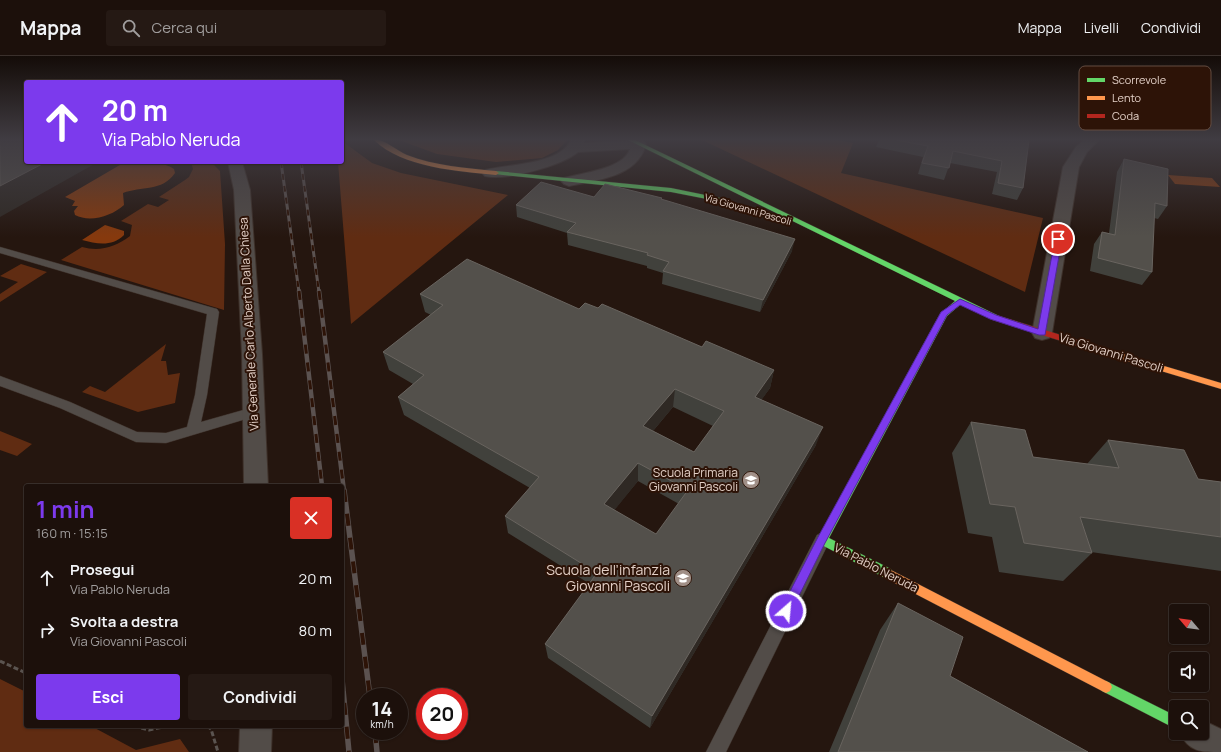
<!DOCTYPE html>
<html lang="it">
<head>
<meta charset="utf-8">
<style>
  :root { --surface:#1c100b; --page:#251914; --text:#f1f3f6; --muted:#a09d9d; --line:#3a302c; --accent:#7c3aed }
  body { margin:0; font-family:Manrope,sans-serif; background:var(--page); color:var(--text); height:100vh; display:flex; flex-direction:column; font-size:15px; white-space:nowrap }
  * { box-sizing:border-box; margin:0 }
  p { font-size:13px; color:var(--muted) }
  .icon { flex:none; width:22px; height:22px; fill:none; stroke:currentColor; stroke-width:2; stroke-linecap:round; stroke-linejoin:round }
  .map { position:relative; flex:1; overflow:hidden }
  .drawer { position:absolute; left:24px; top:428px; width:320px; height:244px; display:flex; flex-direction:column; background:var(--surface); border-radius:4px; box-shadow:0 1px 3px #0004,0 0 0 1px var(--line) }
  .drawer>* { flex:none }
  .guide { position:absolute; left:24px; top:24px; width:320px; height:84px; border-radius:4px; box-shadow:0 1px 3px #0004,0 0 0 1px var(--line); background:#7c3aed; color:#fff; overflow:hidden }
  .needle { width:26px; rotate:299deg }
  .fabs { position:absolute; left:1169px; top:548px; display:grid; gap:8px }
  .fabs a { display:grid; place-items:center; width:40px; height:40px; border-radius:4px; background:var(--surface); box-shadow:0 1px 3px #0004,0 0 0 1px var(--line); font-size:20px }
  .speed { position:absolute; left:356px; top:632px; display:flex; gap:8px; font-size:20px; font-weight:700; text-align:center }
  .speed>* { display:grid; place-content:center; width:52px; height:52px; border-radius:50%; background:var(--surface); box-shadow:0 1px 3px #0004,0 0 0 1px var(--line); line-height:1 }
  .speed small { font-size:10px; font-weight:400 }
  .speed .limit { border:6px solid #d22; background:#fff; color:#111 }
  .pin { position:absolute; display:grid; place-items:center; width:34px; height:34px; color:#fff; margin:-17px; border:2px solid #fff; border-radius:50%; box-shadow:0 1px 4px #0007 }
  .me { position:absolute; width:44px; margin:-22px; rotate:27deg; stroke-linejoin:round; filter:drop-shadow(0 0 3px #0008) }
  .turn { display:flex; align-items:center; gap:14px; height:84px; padding:0 12px; font-size:18px }
  .turn .icon { width:52px; height:52px; stroke-width:2.5 }
  .turn b { display:block; font-size:28px; line-height:34px }
  .round { display:grid; place-items:center; flex:none; width:42px; height:42px; border-radius:4px; background:var(--page) }
  .overview { display:flex; align-items:center; justify-content:space-between; height:68px; padding:0 12px }
  h1 { font-size:24px; font-weight:700; line-height:30px; color:var(--accent) }
  .primary-button { display:flex; gap:8px; margin-top:auto; padding:8px 12px }
  .primary-button a { flex:1; height:46px; border-radius:4px; background:var(--accent); color:#fff; font-size:16px; font-weight:700; line-height:46px; text-align:center }
  .primary-button a+a { background:var(--page); color:var(--text) }
  ul { padding:0; list-style:none }
  li { display:flex; align-items:center; gap:12px; height:52px; padding:0 12px }
  li div { flex:1 }
  li b { display:block; font-size:15px }
  li em { font-style:normal }
  header { display:flex; align-items:center; gap:24px; box-sizing:border-box; height:56px; padding:0 20px; background:var(--surface); border-bottom:1px solid var(--line) }
  header strong { font-size:19px }
  nav { display:flex; gap:22px; margin-inline-start:auto; font-size:14px }
  .search { width:280px; height:36px; background:var(--page); display:flex; align-items:center; gap:10px; box-sizing:border-box; padding:0 14px; border-radius:4px; color:var(--muted); font-size:15px }
  .map>svg:first-child { display:block }
</style>
</head>
<body>
<header>
<strong>Mappa</strong>
<div class="search"><svg class="icon" aria-label="search" viewBox="0 0 24 24"><circle cx="10" cy="10" r="6"/><path d="M15 15l6 6"/></svg>Cerca qui</div>
<nav><a>Mappa</a><a>Livelli</a><a>Condividi</a></nav>
</header>
<div class="map">
<svg width="1221" height="696" viewBox="0 0 1221 696">
  <rect width="100%" height="100%" fill="#25160f"/>
  <path fill="#602c12" d="M399,84H567L558,94L542,102L496,106L437,98Z
    M702,84H838L853,87L841,117L1043,162L1025,236Z
    M342,85L372,107L401,117L508,139L351,268L338,106H342Z
    M191,106H211L220,115L225,188L224,254L61,204L82,191C100,196 115,191 130,180L132,169L121,165L148,148L158,151L169,144L159,141L185,124L189,121L193,113Z
    M21,208L47,216L0,246V238L18,226L0,220Z
    M166,288L161,305H166L168,319L180,317L175,347L138,356L82,336L90,330L105,336Z
    M0,375L32,388L17,400L0,394Z
    M0,623L26,636V670H91L136,694L180,683L189,696H0Z"/>
  <path fill="#86390d" d="M125,106C142,106 160,104 174,113L175,117C162,136 141,130 123,137L124,149C112,160 90,167 75,159L74,155L78,150H72L75,145L65,141Z
    M1168,119L1212,122L1220,131L1175,128Z
    M105,169L124,175V179C112,191 97,188 82,184Z"/>
  <g fill="none" stroke-linecap="round" stroke-linejoin="round">
    <defs>
      <path id="lane" d="M0,191L217,253L219,256L207,339L201,366L254,351L259,353L261,356L259,359L166,387L136,386L60,352L0,330V320L70,346L137,376L166,377L187,371L195,339L207,258L0,197Z
        M822,477L827,479L830,484L726,696H706L817,479Z"/>
      <path id="street" d="M571,84H585L584,87L639,84L644,85L646,88C638,121 597,124 569,130L564,128L561,125L564,122C581,117 624,113 630,93L578,96C562,110 505,125 485,120L482,117L485,114C507,108 560,109 571,84Z
        M1084,84H1099L1087,96L1079,111L1052,277L1049,282L1042,284L1035,282L1032,277L1063,111L1076,91Z
        M228,106H242L250,134L262,298L268,430H244L242,298L234,134Z
        M1202,664L1221,673V696C1201,696 1189,696 1180,677H1202Z
        M240,670H272L271,696H239Z"/>
      <path id="fast" d="M628,84H635L999,260L1000,262L999,264H993L961,248L947,260L829,482L891,513L893,517L891,521L887,522L883,521L818,487L817,484L940,258L955,245Z
        M496,115L671,132L720,142L747,152L744,154L717,145L671,136L494,118V116Z
        M1106,625L1176,660V673L1102,635L1100,631L1102,627Z"/>
      <path id="slow" d="M374,84C383,82 397,95 407,99C435,110 466,112 496,115L499,117L496,119C458,115 403,112 374,84Z
        M1084,286L1221,327V333L1081,291L1080,289L1081,287Z
        M887,512L1110,627L1112,631L1110,635L1106,637L1102,635L883,521L881,517L883,513Z"/>
      <path id="jam" d="M996,259L1087,287L1088,289L1084,292L993,264L992,262L993,260Z"/>
    </defs>
    <use href="#lane" stroke="#3e312a" stroke-width="1"/>
    <use href="#street" stroke="#3e312a" stroke-width="2"/>
    <use href="#fast" stroke="#3e312a" stroke-width="1"/>
    <use href="#slow" stroke="#3e312a" stroke-width="1"/>
    <use href="#jam" stroke="#3e312a" stroke-width="1"/>
    <path stroke="#5b5450" stroke-width="3" stroke-dasharray="5 2.5" stroke-linecap="butt" d="M0,605L26,617
      M134,670L149,674L169,670
      M207,670L211,673L218,696"/>
    <use href="#lane" fill="#524c48" fill-rule="evenodd"/>
    <use href="#street" fill="#524c48" fill-rule="evenodd"/>
    <use href="#fast" fill="#63d668" fill-rule="evenodd"/>
    <use href="#slow" fill="#ff974d" fill-rule="evenodd"/>
    <use href="#jam" fill="#b3261e" fill-rule="evenodd"/>
    <defs>
      <path id="rail-far2" d="M281,106L299,236
        M301,106L319,236"/>
      <path id="rail-far1" d="M299,235L322,430
        M319,235L344,435"/>
      <path id="rail" d="M344,434L370,641
        M342,623L349,696
        M375,675L377,696"/>
    </defs>
    <use href="#rail-far2" stroke="#5b5250" stroke-width="3"/>
    <use href="#rail-far1" stroke="#5b5250" stroke-width="4.5"/>
    <use href="#rail" stroke="#5b5250" stroke-width="5.5"/>
    <use href="#rail-far2" stroke="#2d1307" stroke-width="2" stroke-dasharray="6" stroke-linecap="butt"/>
    <use href="#rail-far1" stroke="#2d1307" stroke-width="3" stroke-dasharray="9" stroke-linecap="butt"/>
    <use href="#rail" stroke="#2d1307" stroke-width="4" stroke-dasharray="12" stroke-linecap="butt"/>
  </g>
  <path fill="#41413c" fill-rule="evenodd" d="M879,84H1029L1023,132L1017,144L992,138L997,116L950,107L944,124L918,118L923,101L876,91Z
    M1124,103L1167,150L1158,163L1154,162L1152,216L1142,229L1090,215L1094,188L1102,176L1109,177L1117,116Z
    M594,141L662,142V144L792,195L760,256L662,228L663,217L647,212V210L568,189L567,177L517,161L516,149Z
    M420,238L579,253L598,252L702,291L774,314L770,332L761,344L816,389L650,672L548,602L545,588L590,528L508,477L505,460L530,432L404,359L398,341L413,328L389,314L383,296L431,259L425,256ZM673,351L713,370L694,396L653,375ZM638,425L679,448L656,478L614,454Z
    M971,366L1033,401L1087,408L1108,384L1198,423L1221,426V515L1091,496L1092,497L1063,525L999,516L992,481L968,477L952,397Z
    M898,547L950,620L1088,696H829L880,574Z"/>
  <path fill="#2f2924" d="M46,106H98L0,161V130Z
    M795,183L792,195L760,256L763,244Z
    M774,314L770,332L751,359L755,341Z
    M675,333L673,351L642,388L643,370Z
    M823,371L816,389L650,672L652,660Z
    M638,407V425L605,466L604,448Z"/>
  <path fill="#53504b" stroke="#69645f" fill-rule="evenodd" d="M0,84H26V106H46L0,130Z
    M896,84H1029L1023,132L998,127L1002,105L953,95L949,112L922,107L928,90Z
    M1124,103L1168,113L1167,150L1155,147L1152,216L1098,202L1102,176L1115,179Z
    M541,126L594,141L605,128L662,142L661,143L795,183L763,244L663,215L669,206L647,199L648,197L567,176L576,167L516,149Z
    M467,203L579,253L585,247L598,252L602,248L702,291L706,285L774,314L755,341L823,371L652,660L545,588L597,517L505,460L539,421L398,341L424,319L383,296L443,249L420,238ZM675,333L724,355L694,396L643,370ZM638,407L688,434L656,478L604,448Z
    M971,366L1025,374L1033,401L1119,412L1108,384L1184,394L1198,423L1221,426V481L1080,461L1092,497L1024,487L1015,451L990,448Z
    M898,547L963,581L950,620L1088,696H838Z"/>
  <linearGradient id="sky" x2="0" y2="1"><stop stop-color="#140c08"/><stop offset="0.46" stop-color="#403c42"/><stop offset="1" stop-color="#403c42" stop-opacity="0"/></linearGradient>
  <rect width="1221" height="181" fill="url(#sky)"/>
  <path fill="#7c3aed" stroke="#51269a" d="M1058,181L1062,183L1045,279H1039L990,263L960,249L947,259L825,487L790,558L786,560L782,558L780,555L782,551L818,481L941,256L960,243L996,259L1038,273L1055,183Z"/>
  <defs>
    <symbol id="school-disc" viewBox="-11 -11 22 22"><circle r="9.5" fill="#a08f87" stroke="#2d1307"/><path d="M0-5L7-2L0 1L-7-2ZM-4 1L0 2.5L4 1V4Q0 6-4 4Z" fill="#fff"/></symbol>
  </defs>
  <g fill-rule="evenodd">
    <use href="#school-disc" x="741" y="414" width="20" height="20"/>
    <use href="#school-disc" x="673" y="512" width="20" height="20"/>
  </g>
  <g text-anchor="middle" stroke-width="4" stroke-linejoin="round" paint-order="stroke">
    <g font-size="10" fill="#e3d0c7" stroke="#2d1307">
      <text transform="translate(748 153) rotate(16)" y="4">Via Giovanni Pascoli</text>
    </g>
    <g font-size="12" fill="#e3d0c7" stroke="#2d1307">
      <text transform="translate(249 268) rotate(-93)" y="4">Via Generale Carlo Alberto Dalla Chiesa</text>
      <text transform="translate(1111 297) rotate(17)" y="4">Via Giovanni Pascoli</text>
      <text transform="translate(876 512) rotate(27)" y="4">Via Pablo Neruda</text>
    </g>
    <g font-size="12" fill="#e3d0c7" stroke="#2d1307" text-anchor="end">
      <text x="738" y="421">Scuola Primaria<tspan x="738" dy="14">Giovanni Pascoli</tspan></text>
    </g>
    <g font-size="14" fill="#e3d0c7" stroke="#2d1307" text-anchor="end">
      <text x="670" y="519">Scuola dell’infanzia<tspan x="670" dy="16">Giovanni Pascoli</tspan></text>
    </g>
  </g>
  <rect x="1079" y="10" width="132" height="64" rx="6" fill="#2d1307" stroke="#644c41" stroke-width="1"/>
  <rect x="1087" y="22" width="18" height="4" fill="#63d668"/>
  <rect x="1087" y="40" width="18" height="4" fill="#ff974d"/>
  <rect x="1087" y="58" width="18" height="4" fill="#b3261e"/>
  <g font-size="11" fill="#e3d0c7">
    <text x="1112" y="28">Scorrevole</text>
    <text x="1112" y="46">Lento</text>
    <text x="1112" y="64">Coda</text>
  </g>
</svg>
<div class="fabs">
<a><svg class="needle" viewBox="-14 -14 28 28"><path d="M0-13l5 13h-10z" fill="#e53935"/><path d="M0 13l5-13h-10z" fill="#a09d9d"/></svg></a>
<a><svg class="icon" aria-label="sound" viewBox="0 0 24 24"><path d="M4 9h4l5-4v14l-5-4H4zM17 9q2 3 0 6"/></svg></a>
<a><svg class="icon" aria-label="search" viewBox="0 0 24 24"><circle cx="10" cy="10" r="6"/><path d="M15 15l6 6"/></svg></a>
</div>
<div class="speed"><div>14<small>km/h</small></div><div class="limit">20</div></div>
<div class="pin" style="left:1058px;top:183px;background:#d93025"><svg class="icon" aria-label="arrive" viewBox="0 0 24 24"><path d="M6 21V4h12l-3 4 3 4H6"/></svg></div>
<svg class="me" style="left:786px;top:555px" viewBox="-20 -20 40 40"><circle r="17" fill="#7c3aed" stroke="#fff" stroke-width="3"/><path d="M0-11L8 9 0 5-8 9z" fill="#fff"/></svg>
<div class="guide">
<div class="turn"><svg class="icon" aria-label="ahead" viewBox="0 0 24 24"><path d="M12 20V5M6 11l6-6 6 6"/></svg><div><b>20 m</b>Via Pablo Neruda</div></div>
</div>
<section class="drawer">
<div class="overview"><div><h1>1 min</h1><p>160 m · 15:15</p></div><a class="round" style="background:#d93025;color:#fff"><svg class="icon" aria-label="close" viewBox="0 0 24 24"><path d="M6 6l12 12M18 6L6 18"/></svg></a></div>
<ul>
<li><svg class="icon" aria-label="ahead" viewBox="0 0 24 24"><path d="M12 20V5M6 11l6-6 6 6"/></svg><div><b>Prosegui</b><p>Via Pablo Neruda</p></div><em>20 m</em></li>
<li><svg class="icon" aria-label="right" viewBox="0 0 24 24"><path d="M7 20v-9h11M14 6l5 5-5 5"/></svg><div><b>Svolta a destra</b><p>Via Giovanni Pascoli</p></div><em>80 m</em></li>
</ul>
<div class="primary-button"><a>Esci</a><a>Condividi</a></div>
</section>
</div>
</body>
</html>
